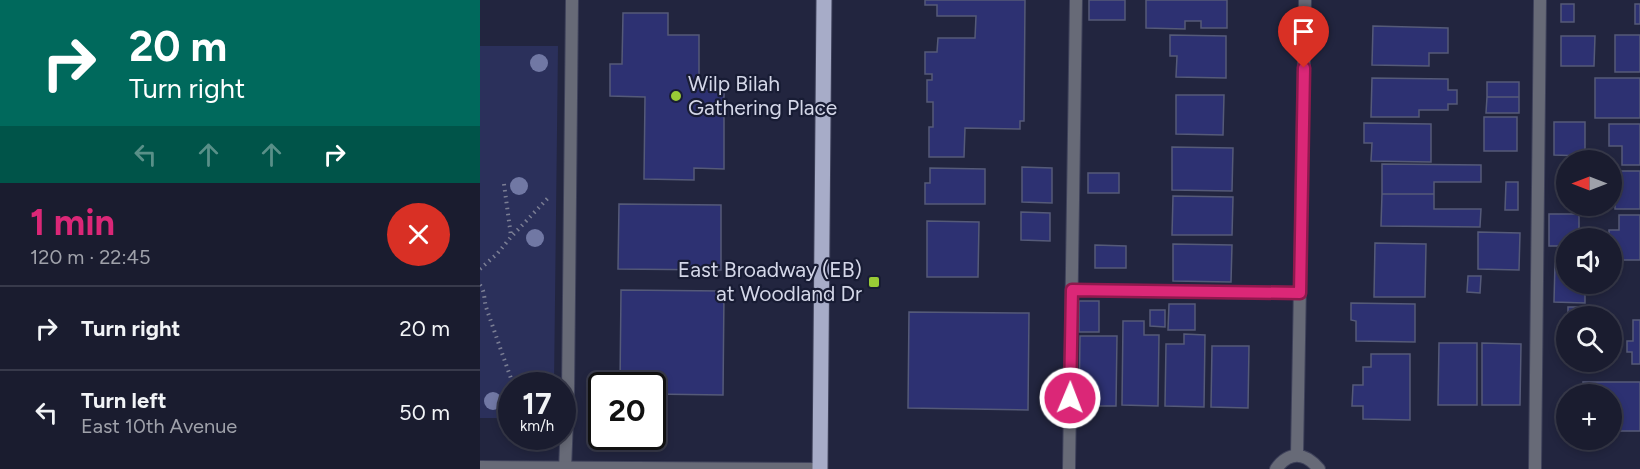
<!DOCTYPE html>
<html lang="en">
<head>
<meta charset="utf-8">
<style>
  :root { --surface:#1a1c2f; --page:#27293b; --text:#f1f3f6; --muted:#9fa1aa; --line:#383a4b; --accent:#db2777 }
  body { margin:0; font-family:Figtree,sans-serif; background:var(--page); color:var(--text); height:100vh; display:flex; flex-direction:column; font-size:22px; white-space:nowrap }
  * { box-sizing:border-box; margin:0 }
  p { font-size:20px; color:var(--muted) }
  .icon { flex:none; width:33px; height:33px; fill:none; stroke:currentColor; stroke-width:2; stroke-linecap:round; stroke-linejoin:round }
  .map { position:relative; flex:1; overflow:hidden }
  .panel { display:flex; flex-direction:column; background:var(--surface); width:480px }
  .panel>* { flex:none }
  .top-card { background:#00695c; color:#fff; overflow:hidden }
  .needle { width:39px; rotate:270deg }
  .tools { position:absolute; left:1076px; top:150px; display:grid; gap:12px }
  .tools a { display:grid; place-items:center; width:66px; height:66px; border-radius:50%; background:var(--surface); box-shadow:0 3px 9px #0003,0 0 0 2px var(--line); font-size:30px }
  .speed { position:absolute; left:18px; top:372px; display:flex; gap:12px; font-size:30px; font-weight:700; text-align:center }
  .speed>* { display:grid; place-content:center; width:78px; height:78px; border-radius:50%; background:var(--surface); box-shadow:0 3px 9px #0003,0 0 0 2px var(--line); line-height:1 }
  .speed small { font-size:15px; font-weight:400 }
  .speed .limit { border:3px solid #111; border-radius:9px; background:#fff; color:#111 }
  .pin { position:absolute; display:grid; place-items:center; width:51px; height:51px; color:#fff; margin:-62px -26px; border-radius:50% 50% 50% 0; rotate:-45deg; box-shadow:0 0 6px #0007 }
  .pin .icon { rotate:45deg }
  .me { position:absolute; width:66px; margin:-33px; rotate:1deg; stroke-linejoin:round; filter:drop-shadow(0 0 4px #0008) }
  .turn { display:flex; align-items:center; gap:21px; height:126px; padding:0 30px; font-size:27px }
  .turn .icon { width:78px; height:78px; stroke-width:2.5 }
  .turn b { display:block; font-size:42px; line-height:51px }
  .lanes { display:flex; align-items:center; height:57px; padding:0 30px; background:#0003; justify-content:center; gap:30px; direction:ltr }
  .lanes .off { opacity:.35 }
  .round { display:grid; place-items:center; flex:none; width:63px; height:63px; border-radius:32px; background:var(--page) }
  .overview { display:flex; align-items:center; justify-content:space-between; height:102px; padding:0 30px }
  h1 { font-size:36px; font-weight:700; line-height:45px; color:var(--accent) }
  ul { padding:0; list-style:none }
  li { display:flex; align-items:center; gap:18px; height:84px; padding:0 30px; border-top:2px solid var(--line) }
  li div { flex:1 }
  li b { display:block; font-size:22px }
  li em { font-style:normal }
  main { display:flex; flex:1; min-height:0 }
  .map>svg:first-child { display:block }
</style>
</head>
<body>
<main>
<section class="panel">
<div class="top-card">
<div class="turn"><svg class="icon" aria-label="right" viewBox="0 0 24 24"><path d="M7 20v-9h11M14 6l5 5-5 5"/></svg><div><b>20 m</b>Turn right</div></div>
<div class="lanes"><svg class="icon off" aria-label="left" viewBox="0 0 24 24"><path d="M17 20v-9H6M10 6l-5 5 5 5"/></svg><svg class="icon off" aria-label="ahead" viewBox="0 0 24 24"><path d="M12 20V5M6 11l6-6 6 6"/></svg><svg class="icon off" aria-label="ahead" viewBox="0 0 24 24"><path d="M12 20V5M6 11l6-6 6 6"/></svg><svg class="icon" aria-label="right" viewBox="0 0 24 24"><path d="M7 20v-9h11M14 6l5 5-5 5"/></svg></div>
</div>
<div class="overview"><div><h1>1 min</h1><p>120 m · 22:45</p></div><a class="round" style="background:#d93025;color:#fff"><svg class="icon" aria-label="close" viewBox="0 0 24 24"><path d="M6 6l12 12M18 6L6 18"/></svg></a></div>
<ul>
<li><svg class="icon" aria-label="right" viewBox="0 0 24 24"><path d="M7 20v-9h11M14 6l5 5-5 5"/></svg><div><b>Turn right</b></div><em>20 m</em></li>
<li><svg class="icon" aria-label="left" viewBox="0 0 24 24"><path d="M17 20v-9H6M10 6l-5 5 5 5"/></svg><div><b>Turn left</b><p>East 10th Avenue</p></div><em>50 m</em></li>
</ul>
</section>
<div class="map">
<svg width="1160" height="469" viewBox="0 0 1160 469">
  <rect width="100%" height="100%" fill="#22253f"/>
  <path fill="#2b305b" d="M0,46H78L74,385L32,386L31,418H0Z"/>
  <path fill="#2d3172" stroke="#555a78" stroke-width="1.5" d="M445,0H545L544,121H540V129L485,128L484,157H449V127H453V102H447V80H452V74H445V52H457L458,38H495L496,16H457V5H445Z
    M609,0H645V20H609Z
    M666,0H747V28H721V21H705V29L666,28Z
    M1081,4H1094V22H1081Z
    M1155,4H1160V24H1155Z
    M143,13H188V35H219V89H244V169L214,168V180L164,179L165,97L130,96V64H142Z
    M893,26L968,28V53H949V66L892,65Z
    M690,35L746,36V78L696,77L697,56H690Z
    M1135,35H1160V72H1135Z
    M1081,36H1115L1114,66H1081Z
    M892,78L968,79V90H977V104H968V110H939V117H891Z
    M1115,78H1160V118H1115Z
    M1007,82H1039V97H1007Z
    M696,95H744L743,135L696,134Z
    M1007,97H1039V113H1006Z
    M1004,117H1037V151H1004Z
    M1074,122H1105V156L1074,155Z
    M884,123L951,124V162L891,161L892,143H884Z
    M1129,124H1160V165H1142V146H1129Z
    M692,147L753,148L752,191L692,190Z
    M902,164L1001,165V182H954V194H902Z
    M542,167L572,168V203L542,202Z
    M450,168L505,169V204H445V183H450Z
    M1135,171H1160V209H1135Z
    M608,173H639V193H608Z
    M1026,182H1038V210H1025Z
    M902,194H954V209H1001L1000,227L901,226Z
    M693,196L753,197L752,235H692Z
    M139,204L241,205V270L138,269Z
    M541,212L570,213V241L541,240Z
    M1069,214H1099V238H1086V246H1069Z
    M1139,215H1160V260H1131V238H1129V230H1139Z
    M447,221L499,222L498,277H447Z
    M998,232L1040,233L1039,270L998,269Z
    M895,243L946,244L945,297H894Z
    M693,244L752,245L751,282L693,281Z
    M615,245L646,246V268H615Z
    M1075,263H1086V284H1105V303L1074,302Z
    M988,276H1001L1000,293L987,292Z
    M141,290L244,291L243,395L172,394V386H140Z
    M599,301H619V332H599Z
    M871,303L935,304V342L876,341V321L871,320Z
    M689,304H715V330H688Z
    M1088,307H1116V316H1088Z
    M670,310H685V327L670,326Z
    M429,312L549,313L548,410L428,408Z
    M1153,320H1160V364H1152V352H1147V341H1153Z
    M643,321H664V335H679L678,406L642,405Z
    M704,334L725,335L724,407L685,406L686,344H704Z
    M600,336H637L636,406H599Z
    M959,343H997V405H958Z
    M1002,343L1041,344L1040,405H1002Z
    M732,346H769L768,408L731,407Z
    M891,354H930V420L883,419V406H872L873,385H883V367H891Z
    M1103,382H1160V431H1131V394H1103Z"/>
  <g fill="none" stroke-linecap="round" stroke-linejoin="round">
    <defs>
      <path id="service" d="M592,290L820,293
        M85,469L88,395L92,0
        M589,469L596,0
        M1055,469L1060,0"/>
      <path id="minor" d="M817,455L825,0
        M0,467L337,469
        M796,469C809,451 825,452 839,469"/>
      <path id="primary" d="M340,469L344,0"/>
    </defs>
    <use href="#service" stroke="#3e415a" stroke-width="14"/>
    <use href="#minor" stroke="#3e415a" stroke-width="14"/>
    <use href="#primary" stroke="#3e415a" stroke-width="17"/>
    <path stroke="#7b7e94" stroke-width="4" stroke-dasharray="1.5 4.5" stroke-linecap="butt" d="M24,184L31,236
      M0,269L17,254L31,237L68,198
      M0,285C5,291 4,300 6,307C15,333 24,359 33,384L35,386"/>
    <use href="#service" stroke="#676a77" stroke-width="12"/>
    <use href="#minor" stroke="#676a77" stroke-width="12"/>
    <use href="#primary" stroke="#a7acc8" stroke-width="15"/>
  </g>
  <g fill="#7178a4">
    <circle cx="59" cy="63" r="9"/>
    <circle cx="39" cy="186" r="9"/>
    <circle cx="55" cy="238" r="9"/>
    <circle cx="13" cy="401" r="9"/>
  </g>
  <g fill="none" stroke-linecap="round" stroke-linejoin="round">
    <defs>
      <path id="route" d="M590,398L592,290L820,293L824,68"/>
    </defs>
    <use href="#route" stroke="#8e194d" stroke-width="15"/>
    <use href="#route" stroke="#db2777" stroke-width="10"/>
  </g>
  <g fill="#99cb36" stroke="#181c34" stroke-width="2">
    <circle cx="196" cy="96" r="6"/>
    <rect x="388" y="276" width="12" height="12" rx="3"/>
  </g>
  <g text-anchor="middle" stroke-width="4.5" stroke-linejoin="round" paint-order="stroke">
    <g font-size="21" fill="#d4d7e8" stroke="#181c34" text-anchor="start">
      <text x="208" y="91">Wilp Bilah<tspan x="208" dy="24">Gathering Place</tspan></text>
      <text x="382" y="277" text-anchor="end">East Broadway (EB)<tspan x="382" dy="24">at Woodland Dr</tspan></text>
    </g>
  </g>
</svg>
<div class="tools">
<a><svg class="needle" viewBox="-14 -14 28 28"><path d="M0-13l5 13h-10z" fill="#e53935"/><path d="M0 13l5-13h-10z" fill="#9fa1aa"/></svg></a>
<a><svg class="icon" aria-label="sound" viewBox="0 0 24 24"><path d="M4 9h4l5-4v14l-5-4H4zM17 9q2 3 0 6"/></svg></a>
<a><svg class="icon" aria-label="search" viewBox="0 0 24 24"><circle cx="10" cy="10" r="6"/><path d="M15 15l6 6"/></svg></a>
<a>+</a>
</div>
<div class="speed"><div>17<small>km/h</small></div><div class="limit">20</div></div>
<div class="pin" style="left:824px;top:68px;background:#d93025"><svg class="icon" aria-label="arrive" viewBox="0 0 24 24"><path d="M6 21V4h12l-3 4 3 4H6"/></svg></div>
<svg class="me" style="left:590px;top:398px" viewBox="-20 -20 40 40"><circle r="17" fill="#db2777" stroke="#fff" stroke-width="3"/><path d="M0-11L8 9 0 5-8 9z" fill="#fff"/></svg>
</div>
</main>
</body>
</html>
